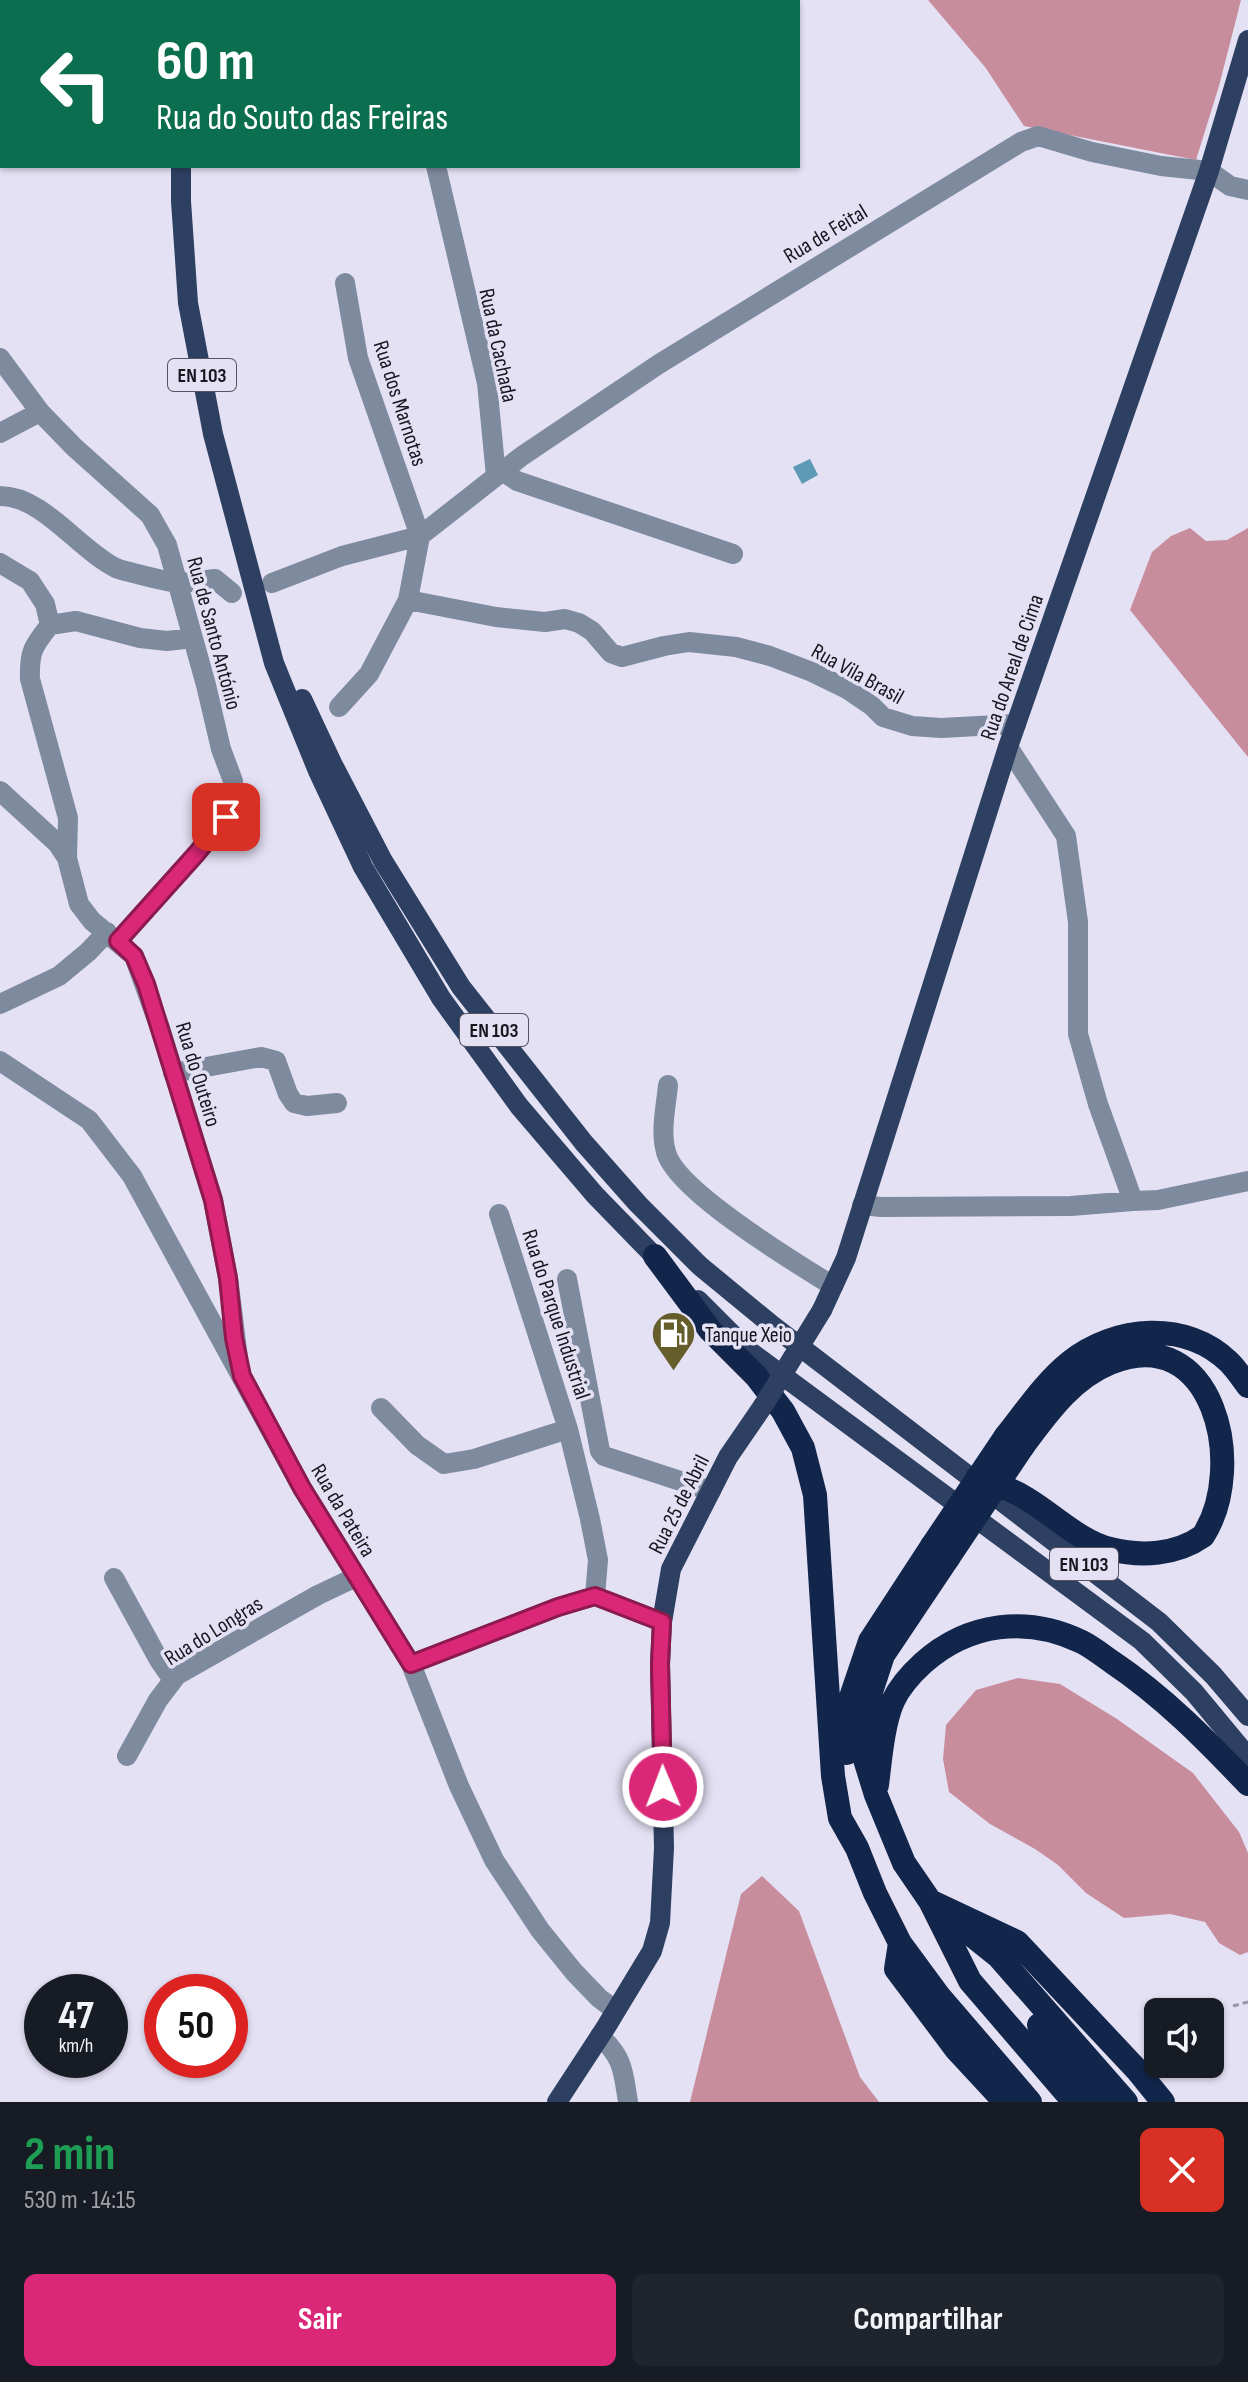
<!DOCTYPE html>
<html lang="pt">
<head>
<meta charset="utf-8">
<style>
  :root { --surface:#171b24; --page:#20242c; --text:#f1f3f6; --muted:#9ea1a6; --accent:#db2777 }
  body { margin:0; font-family:"Sofia Sans Condensed",sans-serif; background:var(--page); color:var(--text); height:100vh; display:flex; flex-direction:column; font-size:30px; white-space:nowrap }
  * { box-sizing:border-box; margin:0 }
  p { font-size:26px; color:var(--muted) }
  .icon { flex:none; width:44px; height:44px; fill:none; stroke:currentColor; stroke-width:2; stroke-linecap:round; stroke-linejoin:round }
  .map { position:relative; height:2102px; overflow:hidden }
  .drawer { display:flex; flex-direction:column; background:var(--surface); flex:1 }
  .drawer>* { flex:none }
  .hud { position:absolute; left:0px; top:0px; width:800px; height:168px; box-shadow:0 2px 6px #0004; background:#0b6e4f; color:#fff; overflow:hidden }
  .buttons { position:absolute; left:1144px; top:1998px; display:grid; gap:16px }
  .buttons a { display:grid; place-items:center; width:80px; height:80px; border-radius:12px; background:var(--surface); box-shadow:0 2px 6px #0004; font-size:40px }
  .speed { position:absolute; left:24px; top:1974px; display:flex; gap:16px; font-size:40px; font-weight:700; text-align:center }
  .speed>* { display:grid; place-content:center; width:104px; height:104px; border-radius:50%; background:var(--surface); box-shadow:0 2px 6px #0004; line-height:1 }
  .speed small { font-size:20px; font-weight:400 }
  .speed .limit { border:12px solid #d22; background:#fff; color:#111 }
  .pin { position:absolute; display:grid; place-items:center; width:68px; height:68px; color:#fff; margin:-34px; border-radius:16px; box-shadow:0 4px 12px #0006 }
  .me { position:absolute; width:88px; margin:-44px; rotate:359deg; stroke-linejoin:round; filter:drop-shadow(0 0 6px #0008) }
  .turn { display:flex; align-items:center; gap:28px; height:168px; padding:0 24px; font-size:36px }
  .turn .icon { width:104px; height:104px; stroke-width:2.5 }
  .turn b { display:block; font-size:56px; line-height:68px }
  .round { display:grid; place-items:center; flex:none; width:84px; height:84px; border-radius:12px; background:var(--page) }
  .overview { display:flex; align-items:center; justify-content:space-between; height:136px; padding:0 24px }
  h1 { font-size:48px; font-weight:700; line-height:60px; color:#1e9e55 }
  .action { display:flex; gap:16px; margin-top:auto; padding:16px 24px }
  .action a { flex:1; height:92px; border-radius:12px; background:var(--accent); color:#fff; font-size:32px; font-weight:700; line-height:92px; text-align:center }
  .action a+a { background:var(--page); color:var(--text) }
  .map>svg:first-child { display:block }
</style>
</head>
<body>
<div class="map">
<svg width="1248" height="2102" viewBox="0 0 1248 2102">
  <rect width="100%" height="100%" fill="#e5e1f5"/>
  <path fill="#c88d9d" d="M928,0H1241L1219,86L1196,160L1024,126L985,67Z
    M1190,528L1206,541L1227,540L1248,528V757L1130,610L1152,552L1171,536Z
    M1018,1678L1060,1684L1117,1719L1193,1773L1239,1832L1248,1853V1952L1240,1955L1219,1943L1205,1922L1170,1914L1124,1918L1086,1893L1058,1865L1035,1849L990,1824L949,1792L943,1759L946,1725L976,1690Z
    M762,1876L799,1911L860,2077L879,2102H690L741,1894Z"/>
  <path fill="#5e9ab5" d="M810,459L818,475L802,484L793,467Z"/>
  <g fill="none" stroke-linecap="round" stroke-linejoin="round">
    <path stroke="#9895a4" stroke-width="3" stroke-dasharray="6 4" stroke-linecap="butt" d="M1233,2006L1248,2002"/>
    <path stroke="#7e8a9e" stroke-width="20" d="M374,0V2
      M14,2L17,0
      M436,166L487,383L496,476
      M0,358L40,412L74,447L150,515L167,545L206,685L221,749L233,781V799L226,817L197,853L118,941
      M0,433L40,412
      M502,471L517,481L733,554
      M0,496C43,496 78,549 116,568C123,571 169,582 177,583C189,583 203,580 215,579L232,593
      M0,563L30,581L45,604L50,625
      M272,583L342,556L420,536L522,456L659,364L1021,142L1038,136L1092,152L1161,166L1209,171L1230,186L1248,190
      M408,600L496,617L545,622L565,619L579,623L592,631L611,653L622,657L664,646L689,642L736,647L770,656L812,672L847,689L872,706L883,717L912,726L941,728L1016,724
      M339,707L369,674L408,600L420,536L358,358L345,283
      M1008,747L1066,836L1078,922V1034L1098,1104L1133,1201
      M0,791L57,843L67,858L79,904L92,921L134,956L160,1028L213,1200L228,1278L238,1358
      M67,858L68,818L30,679C29,652 33,646 50,625L76,621L140,638L167,641L193,638
      M0,1004L59,976L88,952L107,932
      M0,1061L89,1120L132,1176L302,1488L411,1664L459,1786L494,1860L540,1930L574,1972L599,1998L615,2010
      M173,1073L261,1057L276,1061L288,1094L294,1103L307,1106L337,1103
      M668,1085C666,1107 660,1131 666,1152C676,1191 796,1263 833,1286
      M862,1205L881,1207L1071,1206L1133,1201L1158,1200L1248,1181
      M499,1214L568,1429L590,1519L598,1560L595,1596
      M567,1279L600,1451L604,1456L711,1491
      M381,1408L417,1445L444,1464L474,1459L568,1429
      M114,1578L159,1660L173,1680
      M411,1664L558,1607L595,1596L662,1622
      M127,1756L158,1700L177,1675L318,1595L356,1577
      M600,2036C624,2059 623,2071 628,2102"/>
    <path stroke="#2d4062" stroke-width="20" d="M188,2V0
      M181,166V201L188,303L213,434L274,663L318,771L363,867L441,998L519,1106L595,1195L664,1266
      M302,699L332,763L383,861L461,987L584,1143L638,1204L700,1266L773,1326L1159,1622L1213,1675L1248,1716
      M698,1300L748,1350L1142,1641L1194,1692L1248,1757
      M822,1310L846,1258L1008,747L1209,171L1248,40
      M557,2102L606,2027L652,1951L660,1923L664,1848L660,1664L662,1622L671,1569L728,1457L763,1406"/>
    <path stroke="#12264c" stroke-width="24" d="M655,1256L710,1330L756,1376L783,1411L803,1448L815,1495L833,1776L840,1818L857,1848L875,1893L900,1943L939,1996L1030,2102
      M1006,1436C1026,1411 1045,1382 1070,1362C1115,1326 1186,1320 1229,1362C1236,1369 1242,1378 1248,1386
      M977,1478C992,1483 1009,1488 1022,1496C1051,1512 1078,1541 1110,1549C1141,1557 1176,1555 1203,1536C1248,1466 1213,1320 1110,1363C1071,1379 1047,1414 1023,1446
      M948,1558L883,1655L868,1701L863,1753L876,1795L904,1863L930,1901L970,1981L1074,2102
      M847,1753L851,1697L870,1641L932,1546
      M877,1785C880,1761 883,1723 893,1701C900,1686 911,1674 923,1663C968,1623 1027,1615 1082,1642C1092,1647 1102,1655 1112,1662C1163,1696 1206,1740 1248,1784
      M930,1901L1017,1942L1137,2070L1163,2102
      M959,1925L999,1957L1126,2102
      M900,1943L896,1969L956,2049L1005,2102
      M1039,2025L1098,2102"/>
    <path stroke="#2d4062" stroke-width="20" d="M763,1406L822,1310"/>
    <path stroke="#12264c" stroke-width="24" d="M932,1546L1006,1436
      M948,1558L1023,1446"/>
  </g>
  <g fill="none" stroke-linecap="round" stroke-linejoin="round">
    <defs>
      <path id="route" d="M226,817L197,853L118,941L134,956L146,984L213,1200L228,1278L234,1338L242,1376L302,1488L411,1664L558,1607L595,1596L662,1622L660,1664L663,1787"/>
    </defs>
    <use href="#route" stroke="#8e194d" stroke-width="20"/>
    <use href="#route" stroke="#db2777" stroke-width="14"/>
  </g>
  <defs>
    <symbol id="fuel-pin" viewBox="-11 -11 22 30"><path d="M0 17L-7.5 6A9.5 9.5 0 1 1 7.5 6Z" fill="#655e2b" stroke="#e5e1f5"/><path d="M-5.5-6h7V0h2V4h1.3V-2.5L3-4.5l.8-.8L6-3V5H2.5V1h-1V6h-7ZM-4.2-4.7v3.2H.2V-4.7Z" fill="#fff"/></symbol>
  </defs>
  <g fill-rule="evenodd">
    <use href="#fuel-pin" x="648" y="1308" width="51" height="69"/>
  </g>
  <g text-anchor="middle" stroke-width="7" stroke-linejoin="round" paint-order="stroke">
    <g fill="#e5e1f5" stroke="#56545e" stroke-width="2">
      <rect x="168" y="359" width="68" height="32" rx="6"/>
      <rect x="460" y="1014" width="68" height="32" rx="6"/>
      <rect x="1050" y="1548" width="68" height="32" rx="6"/>
    </g>
    <g font-size="20" font-weight="bold" fill="#18171e">
      <text x="202" y="382">EN 103</text>
      <text x="494" y="1037">EN 103</text>
      <text x="1084" y="1571">EN 103</text>
    </g>
    <g font-size="22" fill="#18171e" stroke="#e5e1f5">
      <text transform="translate(825 233) rotate(-31)" y="8">Rua de Feital</text>
      <text transform="translate(499 345) rotate(78)" y="8">Rua da Cachada</text>
      <text transform="translate(401 403) rotate(72)" y="8">Rua dos Marnotas</text>
      <text transform="translate(215 633) rotate(75)" y="8">Rua de Santo António</text>
      <text transform="translate(1011 667) rotate(-71)" y="8">Rua do Areal de Cima</text>
      <text transform="translate(858 673) rotate(29)" y="8">Rua Vila Brasil</text>
      <text transform="translate(199 1074) rotate(73)" y="8">Rua do Outeiro</text>
      <text transform="translate(557 1314) rotate(72)" y="8">Rua do Parque Industrial</text>
      <text transform="translate(678 1504) rotate(-63)" y="8">Rua 25 de Abril</text>
      <text transform="translate(344 1510) rotate(59)" y="8">Rua da Pateira</text>
      <text transform="translate(213 1630) rotate(-32)" y="8">Rua do Longras</text>
    </g>
    <g font-size="22" fill="#18171e" stroke="#e5e1f5" text-anchor="start">
      <text x="705" y="1342">Tanque Xeio</text>
    </g>
  </g>
</svg>
<div class="buttons">
<a><svg class="icon" aria-label="sound" viewBox="0 0 24 24"><path d="M4 9h4l5-4v14l-5-4H4zM17 9q2 3 0 6"/></svg></a>
</div>
<div class="speed"><div>47<small>km/h</small></div><div class="limit">50</div></div>
<div class="pin" style="left:226px;top:817px;background:#d93025"><svg class="icon" aria-label="arrive" viewBox="0 0 24 24"><path d="M6 21V4h12l-3 4 3 4H6"/></svg></div>
<svg class="me" style="left:663px;top:1787px" viewBox="-20 -20 40 40"><circle r="17" fill="#db2777" stroke="#fff" stroke-width="3"/><path d="M0-11L8 9 0 5-8 9z" fill="#fff"/></svg>
<div class="hud">
<div class="turn"><svg class="icon" aria-label="left" viewBox="0 0 24 24"><path d="M17 20v-9H6M10 6l-5 5 5 5"/></svg><div><b>60 m</b>Rua do Souto das Freiras</div></div>
</div>
</div>
<section class="drawer">
<div class="overview"><div><h1>2 min</h1><p>530 m · 14:15</p></div><a class="round" style="background:#d93025;color:#fff"><svg class="icon" aria-label="close" viewBox="0 0 24 24"><path d="M6 6l12 12M18 6L6 18"/></svg></a></div>
<div class="action"><a>Sair</a><a>Compartilhar</a></div>
</section>
</body>
</html>
